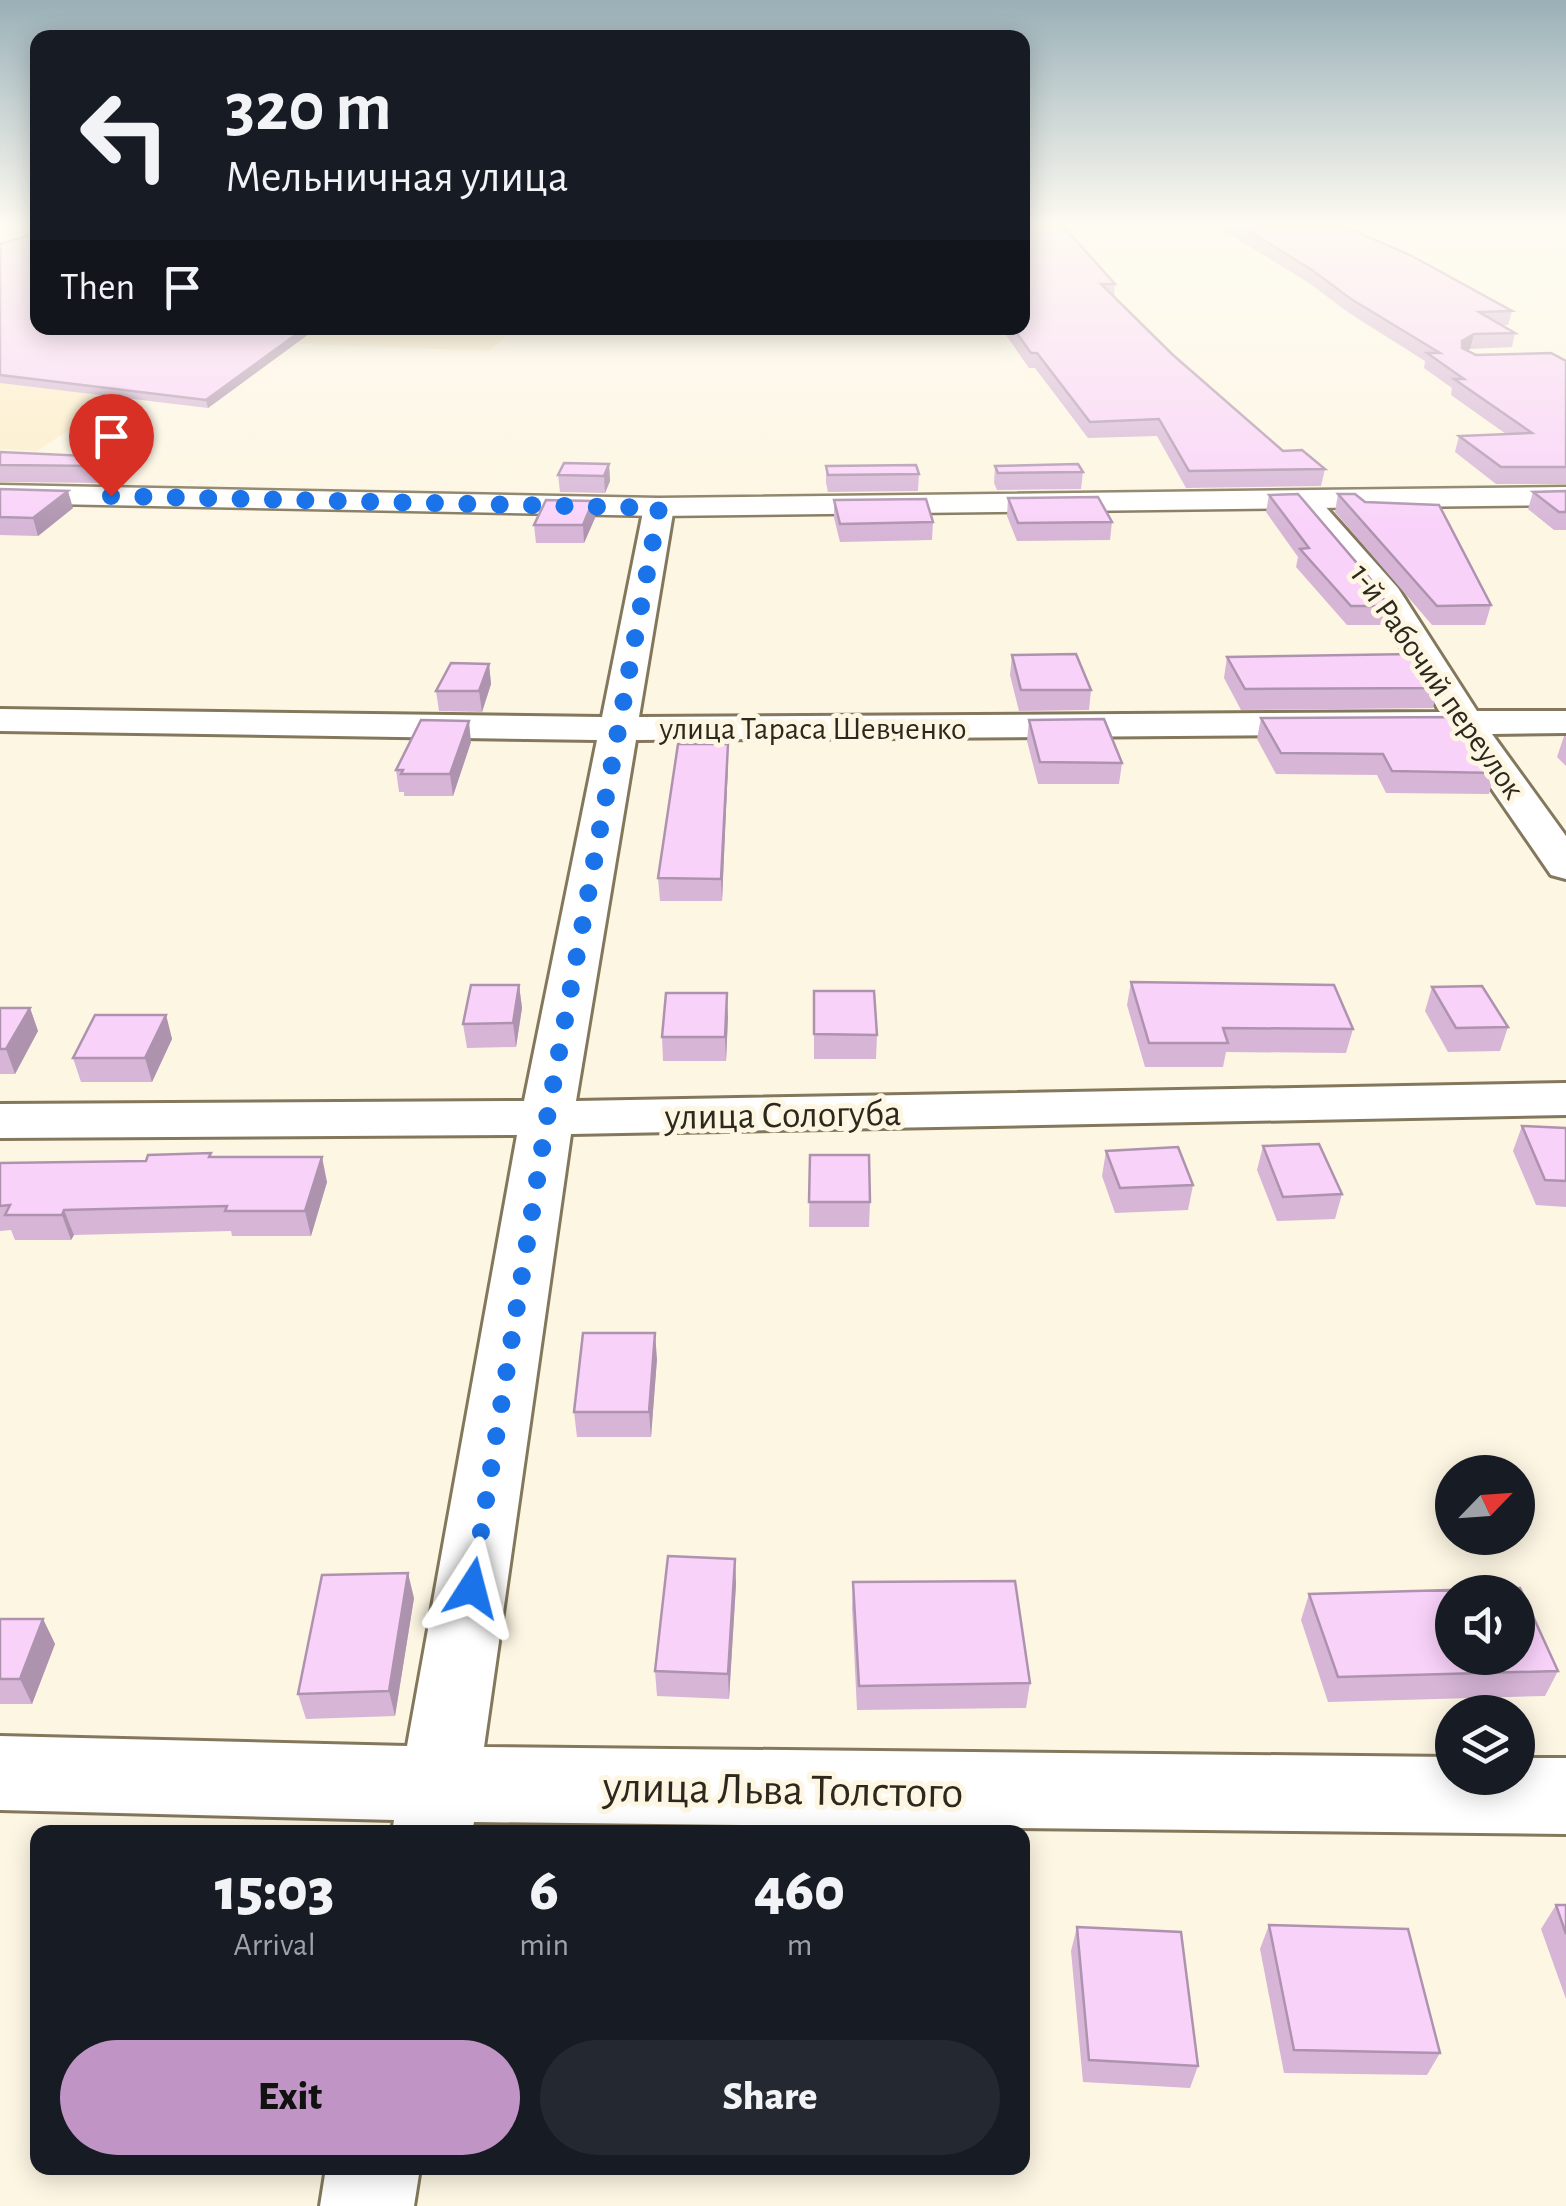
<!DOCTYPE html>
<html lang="en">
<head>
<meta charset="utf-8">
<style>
  :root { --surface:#171b24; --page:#242831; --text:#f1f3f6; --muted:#9ea1a6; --accent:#c095c5 }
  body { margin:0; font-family:"Alegreya Sans",sans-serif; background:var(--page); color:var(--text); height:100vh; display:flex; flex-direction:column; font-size:38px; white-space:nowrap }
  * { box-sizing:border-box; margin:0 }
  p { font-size:32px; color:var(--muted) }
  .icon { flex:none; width:55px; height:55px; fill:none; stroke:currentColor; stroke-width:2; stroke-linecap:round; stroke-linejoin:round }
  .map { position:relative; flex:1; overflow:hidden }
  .sheet { position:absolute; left:30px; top:1825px; width:1000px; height:350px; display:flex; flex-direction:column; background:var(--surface); border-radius:20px; box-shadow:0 5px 25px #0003 }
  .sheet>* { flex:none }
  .guide { position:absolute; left:30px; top:30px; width:1000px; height:305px; border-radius:20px; box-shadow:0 5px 25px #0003; background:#171b24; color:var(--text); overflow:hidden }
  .needle { width:65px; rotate:65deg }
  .buttons { position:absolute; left:1435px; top:1455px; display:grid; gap:20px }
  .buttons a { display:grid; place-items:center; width:100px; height:100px; border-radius:50%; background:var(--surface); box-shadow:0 5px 25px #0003; font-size:50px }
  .pin { position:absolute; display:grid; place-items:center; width:85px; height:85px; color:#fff; margin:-102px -42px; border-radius:50% 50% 50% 0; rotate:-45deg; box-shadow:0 0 10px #0007 }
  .pin .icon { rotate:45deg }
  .me { position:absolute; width:110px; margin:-55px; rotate:9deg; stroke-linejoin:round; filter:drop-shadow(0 0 8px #0008) }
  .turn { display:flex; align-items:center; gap:35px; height:210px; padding:0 30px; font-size:45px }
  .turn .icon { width:130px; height:130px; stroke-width:2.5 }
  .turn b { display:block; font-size:70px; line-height:85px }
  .then { display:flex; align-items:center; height:95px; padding:0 30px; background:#0003; gap:20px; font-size:38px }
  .eta { display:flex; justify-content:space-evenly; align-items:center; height:170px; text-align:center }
  .eta b { font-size:60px; font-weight:800; line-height:70px }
  .button { display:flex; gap:20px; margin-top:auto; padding:20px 30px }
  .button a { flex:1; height:115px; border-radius:60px; background:var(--accent); color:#111; font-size:40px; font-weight:800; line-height:115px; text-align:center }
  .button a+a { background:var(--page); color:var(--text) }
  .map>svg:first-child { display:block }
</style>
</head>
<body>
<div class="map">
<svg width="1566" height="2206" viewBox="0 0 1566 2206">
  <rect width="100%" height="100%" fill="#fdf6e3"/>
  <path fill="#fcedc7" d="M0,266L38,328H515L489,351L230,341L149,377L37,451L0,449Z"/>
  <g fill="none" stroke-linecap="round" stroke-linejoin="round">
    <defs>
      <path id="minor" d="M1305,492L1315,495L1398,588L1477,711H1566V733L1492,734L1566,836V879L1551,875L1454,734L636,740L576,1101L1566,1083V1115L571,1134L484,1747L1452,1757V1778H1518V1758H1566V1834L474,1822L472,1832H392L394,1820L0,1810V1736L407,1746L517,1135L0,1138V1104L524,1101L597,740L0,731V709L602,717L644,507L649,501H669L674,507L639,717L1440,712L1372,599L1290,501L1295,495Z
        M326,2168H420L414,2206H320Z"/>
      <path id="major" d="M0,485L659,498L1566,487V505L659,516L0,503Z"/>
    </defs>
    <use href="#minor" stroke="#83775c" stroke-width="6"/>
    <use href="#major" stroke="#83775c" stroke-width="5"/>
    <use href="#minor" fill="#fff" fill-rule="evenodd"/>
    <use href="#major" fill="#fff" fill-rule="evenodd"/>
  </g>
  <path fill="#d6b5d7" d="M1022,225L1115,284L1114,297L1173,355L1283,451L1325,469L1321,486L1186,488L1157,436L1088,438L1035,368H1029L1001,328H1022Z
    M1215,225H1341L1512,311L1508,325H1502L1515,333L1512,347L1470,349L1467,350L1476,355L1566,361V484H1496L1455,452L1459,436L1506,434L1451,395L1452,388L1424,368L1425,361L1349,313L1309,283Z
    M0,244L38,328H317L208,408L0,383Z
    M0,452L110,457L115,474L103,483L0,482Z
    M609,464L610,481L605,493L560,492L558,475Z
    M826,466L919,474L918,491L828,492L826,483Z
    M995,466L1083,472L1081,489L997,490L994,483Z
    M0,489L73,508L38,536L0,535Z
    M1566,491V530H1554L1528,509L1533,492Z
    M1338,494L1491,605L1485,625H1432L1335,512Z
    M1269,495L1388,606L1383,625H1347L1296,567L1298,557L1266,512Z
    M1008,498L1112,522L1110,540L1017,541L1007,516Z
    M834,500L933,522L932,540L840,542L834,518Z
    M595,518L584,543H536L534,525Z
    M1012,655L1091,690L1089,710L1019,711L1010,675Z
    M1227,657L1438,688L1433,708L1241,710L1224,678Z
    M489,664L491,684L482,712L439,711L436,691Z
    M1261,718L1495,773L1489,794L1386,793L1377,775L1276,774L1257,739Z
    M1029,720L1122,763L1119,784H1038L1027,741Z
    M1564,736H1566V766L1557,757Z
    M471,742L453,796H404V792H399L396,770Z
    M728,765L722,901H660L658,878Z
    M1131,982L1353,1029L1346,1053L1226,1052L1223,1067H1145L1127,1005Z
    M519,985L522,1008L516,1047L467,1048L463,1024Z
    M1432,987L1508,1027L1500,1051L1448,1052L1425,1011Z
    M814,991L877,1035L876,1059H814Z
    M0,1008H30L38,1031L15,1074H0Z
    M166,1015L172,1039L152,1082H81L73,1058Z
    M728,1017L726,1061H663L662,1037Z
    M1522,1126L1566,1128V1207L1536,1205L1513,1151Z
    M1263,1146L1342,1194L1335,1219L1277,1221L1257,1170Z
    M1106,1151L1193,1185L1188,1210L1115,1213L1102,1176Z
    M810,1155L870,1202L869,1227H809Z
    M212,1157L327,1182L311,1236H232L231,1231L74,1235L71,1240H15L11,1230L0,1231V1163L146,1161Z
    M657,1359L651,1437H577L574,1412Z
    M735,1559L736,1584L729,1699L657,1696L655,1671Z
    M853,1582L1030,1683L1026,1708L857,1710L852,1608Z
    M1309,1594L1558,1671L1545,1696L1328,1702L1301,1620Z
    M414,1598L395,1716L306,1719L298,1694Z
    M0,1619H43L55,1644L32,1704H0Z
    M1556,1905H1566V1999L1541,1929Z
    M1269,1925L1440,2053L1427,2075L1284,2073L1260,1949Z
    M1077,1927L1198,2066L1190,2088L1083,2082L1071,1951Z"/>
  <path fill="#ae93af" d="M305,328H317L208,408L206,400Z
    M1474,334L1470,349L1458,356L1462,341Z
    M110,457L115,474L103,483L99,466Z
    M609,464L610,481L605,493L604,476Z
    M68,491L73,508L38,536L33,518Z
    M593,501L595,518L584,543L583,525Z
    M489,664L491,684L482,712L479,691Z
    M469,721L471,742L453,796L450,774Z
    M728,744V765L722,901L721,879Z
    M519,985L522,1008L516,1047L513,1023Z
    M727,993L728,1017L726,1061L725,1037Z
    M30,1008L38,1031L15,1074L6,1049Z
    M166,1015L172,1039L152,1082L145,1058Z
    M322,1157L327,1182L311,1236L305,1211Z
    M64,1210L74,1235L71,1240L62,1215Z
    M655,1333L657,1359L651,1437L649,1412Z
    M735,1559L736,1584L729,1699L728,1674Z
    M408,1573L414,1598L395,1716L389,1691Z
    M43,1619L55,1644L32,1704L20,1679Z"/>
  <path fill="#f9d2fa" stroke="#ae93af" stroke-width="2.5" fill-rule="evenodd" d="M1022,225H1062L1115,284H1101L1173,355L1283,451L1302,450L1325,469L1189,471L1159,419L1090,422L1037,353H1031L1013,328H1022Z
    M1239,225H1341L1412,256L1512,311L1479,312L1515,333L1474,334L1462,341V348L1476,355L1551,353L1566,361V467H1501L1459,436L1532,433L1454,379H1464L1427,353H1440L1351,299L1312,270Z
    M38,233V328H305L206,400L0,375V244Z
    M0,452L110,457L99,466L0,465Z
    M564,463L609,464L604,476L558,475Z
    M1078,464L1083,472L998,473L995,466Z
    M916,465L919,474L828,475L826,466Z
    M0,489L68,491L33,518L0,517Z
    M1566,491V512H1559L1533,492Z
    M1298,494L1373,582L1388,606H1351L1300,549L1309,548L1269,495Z
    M1338,494H1355L1365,502L1439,505L1491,605L1437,606Z
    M1098,497L1112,522L1018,523L1008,498Z
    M926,499L933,522L840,524L834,500Z
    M546,500L593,501L583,525H534Z
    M1076,654L1091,690H1021L1012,655Z
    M1413,654L1438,688L1245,689L1227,657Z
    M451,663L489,664L479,691H436Z
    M1458,717L1495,773L1392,771L1383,754L1281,753L1261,718Z
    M1104,719L1122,763L1040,762L1029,720Z
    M421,720L469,721L450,774H401L403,770H396Z
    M678,744H728L721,879L658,878Z
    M1131,982L1334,985L1353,1029L1223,1028L1228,1043H1149Z
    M471,985H519L513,1023L463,1024Z
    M1482,986L1508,1027L1456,1028L1432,987Z
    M814,991H874L877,1035L814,1034Z
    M666,993H727L725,1037H662Z
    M0,1008H30L6,1049H0Z
    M95,1015H166L145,1058H73Z
    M1522,1126L1566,1128V1181L1545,1180Z
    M1319,1144L1342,1194L1283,1197L1263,1146Z
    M1178,1147L1193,1185L1120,1188L1106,1151Z
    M211,1153L209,1157H322L305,1211H225L227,1206L64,1210L62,1215H5L10,1205L0,1206V1163L146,1161L148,1155Z
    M810,1155H869L870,1202H809Z
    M583,1333H655L649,1412H574Z
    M668,1556L735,1559L728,1674L655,1671Z
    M408,1573L389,1691L298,1694L322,1575Z
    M1015,1581L1030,1683L859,1686L853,1582Z
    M1520,1588L1558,1671L1338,1677L1309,1594ZM1452,1592H1518V1658H1452Z
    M0,1619H43L20,1679H0Z
    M1556,1905H1566V1934Z
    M1269,1925L1408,1929L1440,2053L1294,2050Z
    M1077,1927L1181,1932L1198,2066L1089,2060Z"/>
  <linearGradient id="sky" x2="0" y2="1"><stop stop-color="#99b0b7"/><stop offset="0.42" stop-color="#fefbf2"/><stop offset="1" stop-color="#fefbf2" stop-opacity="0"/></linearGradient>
  <rect width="1566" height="534" fill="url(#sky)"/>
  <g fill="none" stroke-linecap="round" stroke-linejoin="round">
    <path stroke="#1a73e8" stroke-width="18" stroke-dasharray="0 32.4" d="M111,496L659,508L547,1118L472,1588"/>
  </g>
  <g text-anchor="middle" stroke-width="10" stroke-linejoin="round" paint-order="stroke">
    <g font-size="32" fill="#2d281d" stroke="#fdf6e3">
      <text transform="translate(1438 681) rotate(55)" y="11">1-й Рабочий переулок</text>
      <text x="813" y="739">улица Тараса Шевченко</text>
    </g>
    <g font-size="38" fill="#2d281d" stroke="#fdf6e3">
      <text transform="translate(783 1114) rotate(-1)" y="13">улица Сологуба</text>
    </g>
    <g font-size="45" fill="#2d281d" stroke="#fdf6e3">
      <text transform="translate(783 1788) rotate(1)" y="16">улица Льва Толстого</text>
    </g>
  </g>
</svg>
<div class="buttons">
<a><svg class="needle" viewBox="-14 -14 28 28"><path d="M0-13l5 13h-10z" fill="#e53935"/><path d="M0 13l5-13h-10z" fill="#9ea1a6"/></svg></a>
<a><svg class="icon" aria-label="sound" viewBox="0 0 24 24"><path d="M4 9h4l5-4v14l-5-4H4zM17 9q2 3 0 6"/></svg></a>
<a><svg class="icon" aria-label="layers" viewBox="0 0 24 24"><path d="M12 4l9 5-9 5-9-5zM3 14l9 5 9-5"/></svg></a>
</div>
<div class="pin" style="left:111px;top:496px;background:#d93025"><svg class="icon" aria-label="arrive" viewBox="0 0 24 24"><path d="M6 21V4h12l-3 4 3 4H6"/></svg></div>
<svg class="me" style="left:472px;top:1588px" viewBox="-20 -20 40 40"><path d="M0-17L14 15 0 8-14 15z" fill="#1a73e8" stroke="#fff" stroke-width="4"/></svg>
<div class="guide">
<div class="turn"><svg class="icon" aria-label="left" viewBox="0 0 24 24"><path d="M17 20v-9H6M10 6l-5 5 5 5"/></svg><div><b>320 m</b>Мельничная улица</div></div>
<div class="then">Then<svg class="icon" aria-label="arrive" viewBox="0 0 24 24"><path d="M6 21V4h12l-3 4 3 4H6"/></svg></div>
</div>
<section class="sheet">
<div class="eta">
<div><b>15:03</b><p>Arrival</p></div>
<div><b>6</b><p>min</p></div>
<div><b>460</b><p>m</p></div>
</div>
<div class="button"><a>Exit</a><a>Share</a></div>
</section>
</div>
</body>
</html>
